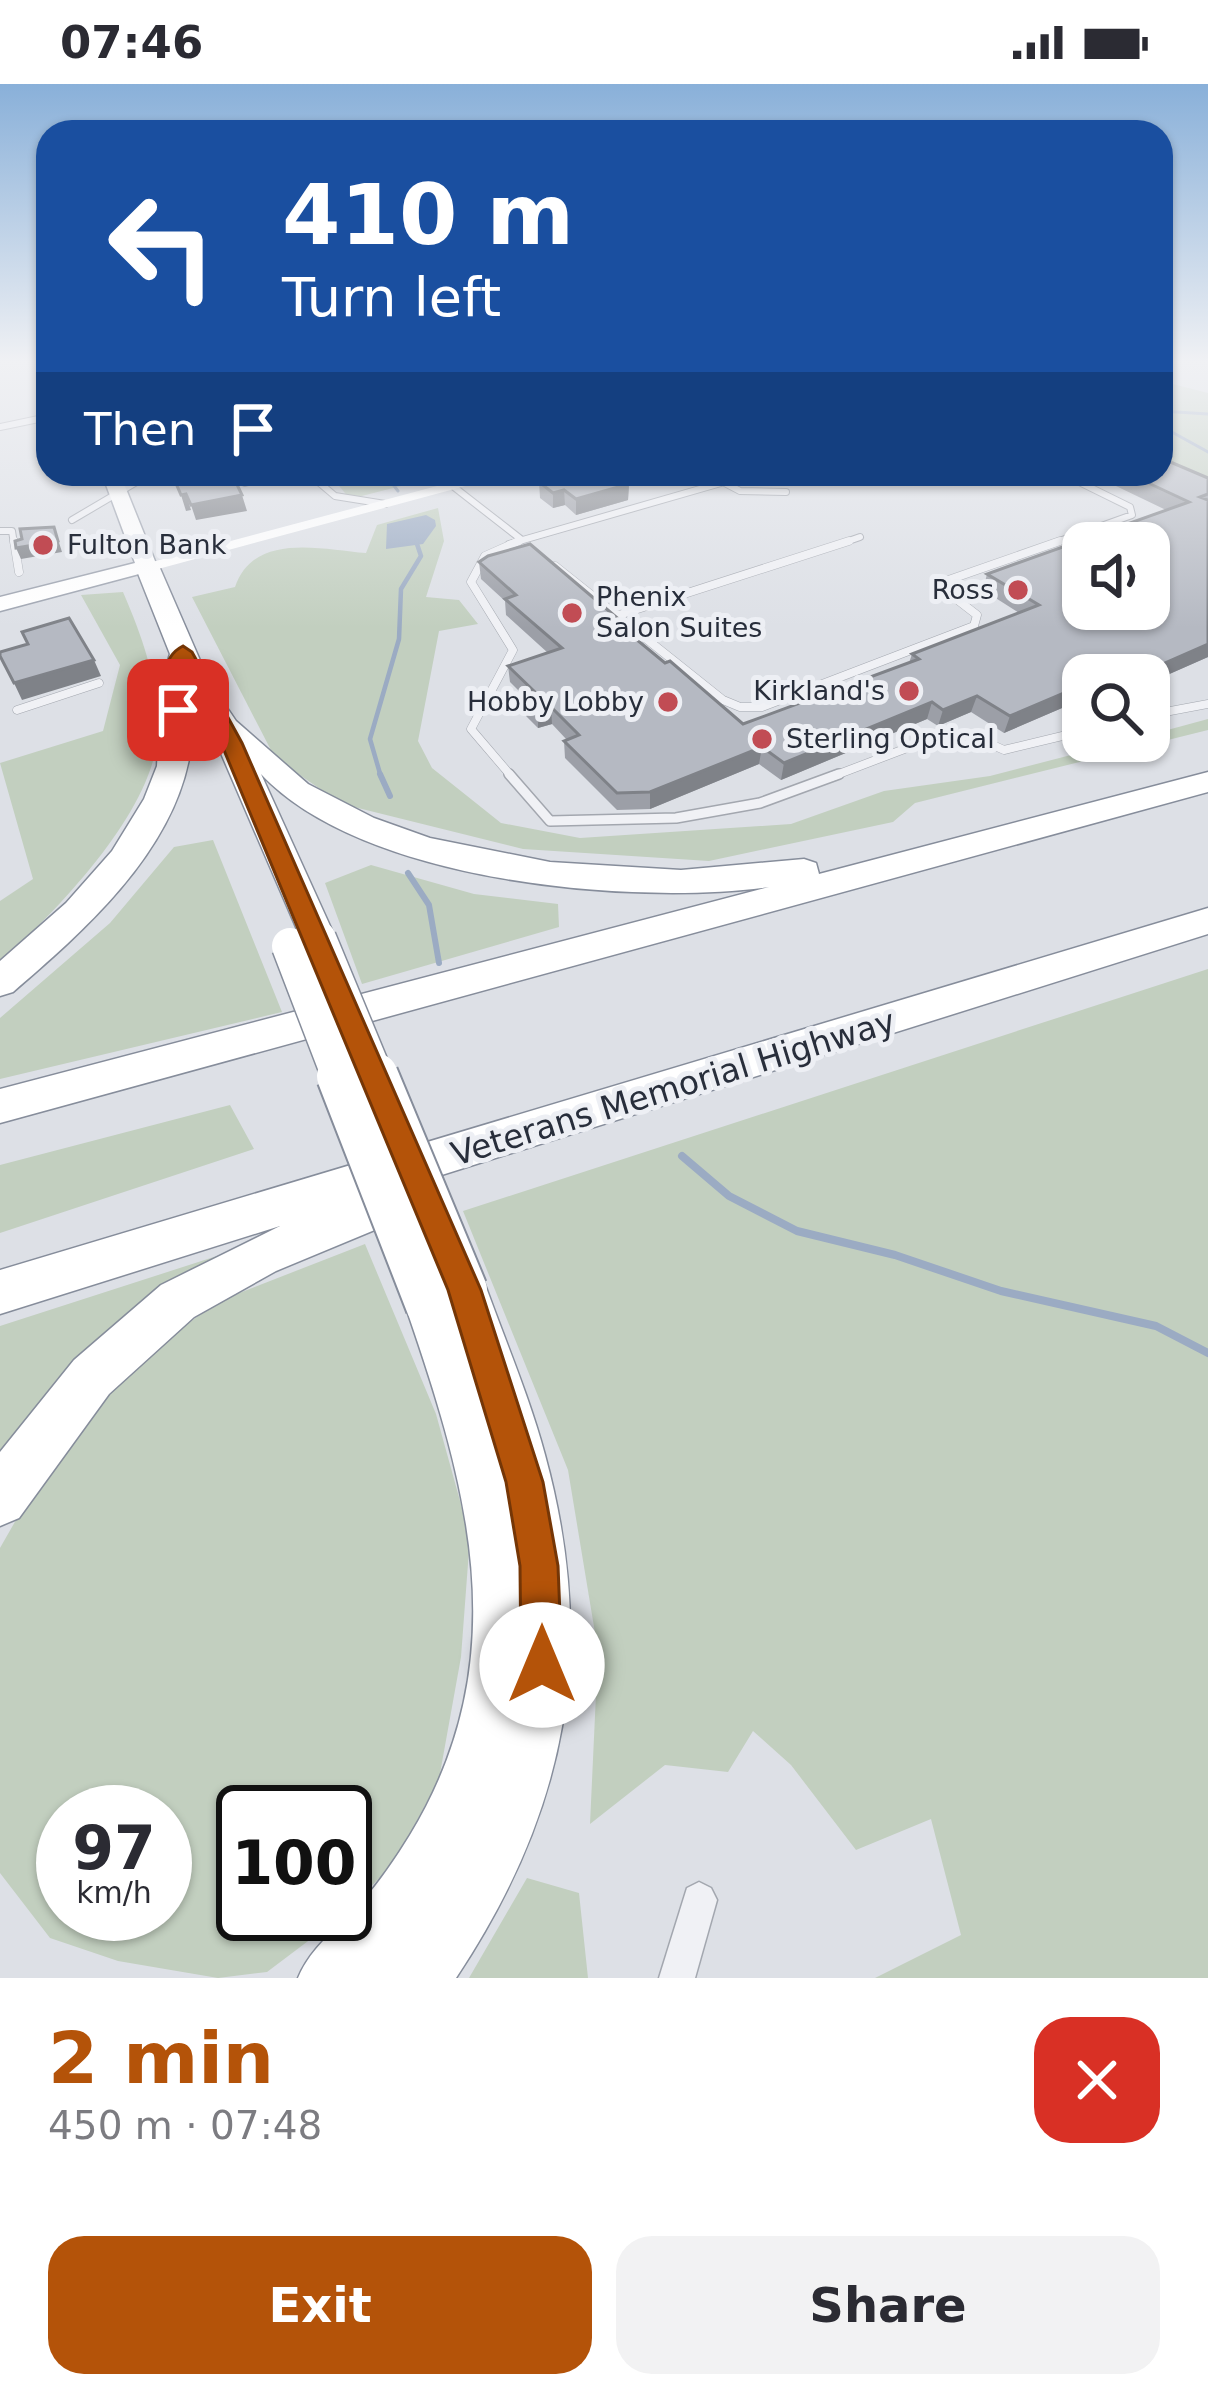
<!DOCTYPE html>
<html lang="en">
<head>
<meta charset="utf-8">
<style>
  :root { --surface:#fff; --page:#f2f2f3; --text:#2b2b33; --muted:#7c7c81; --accent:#b45309 }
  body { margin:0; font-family:"DejaVu Sans",sans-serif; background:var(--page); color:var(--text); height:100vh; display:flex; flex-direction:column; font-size:45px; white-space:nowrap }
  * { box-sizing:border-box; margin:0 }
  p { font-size:39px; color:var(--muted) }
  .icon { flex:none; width:66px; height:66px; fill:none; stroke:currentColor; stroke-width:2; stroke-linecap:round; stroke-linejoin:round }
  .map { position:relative; height:1894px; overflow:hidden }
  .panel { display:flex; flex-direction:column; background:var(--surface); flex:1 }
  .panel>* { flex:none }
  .guide { position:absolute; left:36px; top:36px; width:1137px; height:366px; border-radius:36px; box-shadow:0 3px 9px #0004; background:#1a4fa0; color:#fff; overflow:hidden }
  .controls { position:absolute; left:1062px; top:438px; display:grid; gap:24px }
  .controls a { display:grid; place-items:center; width:108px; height:108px; border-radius:24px; background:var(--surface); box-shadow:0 3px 9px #0004; font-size:60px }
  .speed { position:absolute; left:36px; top:1701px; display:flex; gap:24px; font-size:60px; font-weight:700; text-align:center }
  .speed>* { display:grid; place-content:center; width:156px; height:156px; border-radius:50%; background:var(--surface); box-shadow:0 3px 9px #0004; line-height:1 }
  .speed small { font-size:30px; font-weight:400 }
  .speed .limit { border:6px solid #111; border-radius:18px; background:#fff; color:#111 }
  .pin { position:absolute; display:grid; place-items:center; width:102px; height:102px; color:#fff; margin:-51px; border-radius:24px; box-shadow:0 6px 18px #0006 }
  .me { position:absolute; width:132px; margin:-66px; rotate:0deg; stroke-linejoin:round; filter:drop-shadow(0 0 9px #0008) }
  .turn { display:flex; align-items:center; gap:42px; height:252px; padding:0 48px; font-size:54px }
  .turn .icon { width:156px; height:156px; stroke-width:2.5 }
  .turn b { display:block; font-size:84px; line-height:102px }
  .then { display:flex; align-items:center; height:114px; padding:0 48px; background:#0003; gap:24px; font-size:45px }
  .round { display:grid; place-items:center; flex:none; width:126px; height:126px; border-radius:36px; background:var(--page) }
  .summary { display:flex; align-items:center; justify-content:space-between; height:204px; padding:0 48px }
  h1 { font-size:72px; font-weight:700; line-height:90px; color:var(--accent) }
  .primary-button { display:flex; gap:24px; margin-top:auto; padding:24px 48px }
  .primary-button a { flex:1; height:138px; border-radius:36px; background:var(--accent); color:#fff; font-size:48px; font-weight:700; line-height:138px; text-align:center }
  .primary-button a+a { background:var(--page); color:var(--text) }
  .status { display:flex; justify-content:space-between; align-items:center; height:84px; padding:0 60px; background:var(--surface); direction:ltr }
  .status svg { height:33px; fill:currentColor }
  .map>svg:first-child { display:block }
</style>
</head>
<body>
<div class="status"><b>07:46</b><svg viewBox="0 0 49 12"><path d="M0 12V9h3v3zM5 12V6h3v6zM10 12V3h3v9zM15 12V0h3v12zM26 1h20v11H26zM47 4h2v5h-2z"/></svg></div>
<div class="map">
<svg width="1208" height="1894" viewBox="0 0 1208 1894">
  <rect width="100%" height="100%" fill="#dde0e6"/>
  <path fill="#c2cfbf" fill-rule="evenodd" d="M1161,297L1208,309V396L1161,375Z
    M329,390H448L350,415Z
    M438,424L444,457L426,513L459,516L478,540L439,547L418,657L432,684L501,739L580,754L791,740L884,707L990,692L1125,657H1149V651L1208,635V646L915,719L893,738L709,777L523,765L342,720L275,674L192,513L235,503C254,448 320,465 366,469L377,441Z
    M123,508C142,552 157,594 158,642C160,722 56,828 0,878V817L33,795L0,679L103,647L120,581L81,511Z
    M213,756L282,928L0,995V934L110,839L174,763Z
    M371,781L474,810L558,820L559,843L362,900L325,799Z
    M1208,885V1894H875L961,1851L931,1735L856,1766L791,1681L753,1647L728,1688L665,1681L590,1740L598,1567L568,1386L463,1127Z
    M230,1021L254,1065L0,1149V1081Z
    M365,1160L436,1330L470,1453L461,1573L439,1695L395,1778L345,1829V1728H243V1830H344L267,1888L218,1894L118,1877L50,1854L0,1789V1464L40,1394L104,1311L154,1266L216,1218ZM63,1728H165V1830H63Z
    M248,1162L115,1246L57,1295L0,1371V1242Z
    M527,1794L579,1809L588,1894H469Z"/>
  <path fill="#9babc3" d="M426,431L435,436L436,442L423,460L386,465L387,440Z"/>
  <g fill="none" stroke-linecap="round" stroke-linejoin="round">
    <path stroke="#9babc3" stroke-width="3" d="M1161,327L1208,330
      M1161,342L1208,368
      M385,390L398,407
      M416,455L417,460"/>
    <path stroke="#9babc3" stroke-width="4.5" d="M381,693L370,655L399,555L401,505L421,472L416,457"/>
    <path stroke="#9babc3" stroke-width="6" d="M380,690L390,712
      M408,789L429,821L439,879"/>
    <path stroke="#9babc3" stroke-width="8" d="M682,1072L729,1112L797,1147L895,1171L1001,1207L1156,1242L1208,1269"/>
    <defs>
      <path id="lane-far2" d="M0,343L48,333
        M309,390L335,412L385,420
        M723,398L740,407L786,408
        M819,398L820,390
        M245,399L276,390
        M454,403L522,456
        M72,436L150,390
        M0,447H12L14,460
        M509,460L752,390
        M840,460L860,453
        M1051,460L1132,431L1130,423L1063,390"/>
      <path id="lane-far1" d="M14,457L19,488
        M555,482L723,616L740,623H762L974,542L977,531L937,500L1060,457
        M619,531L849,457
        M17,626L99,599
        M1149,631L1208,620
        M512,693L471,645L513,566L471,498L485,472L519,457
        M831,693L936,653L968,650L1004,666L1083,647"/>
      <path id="lane" d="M509,690L550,737L676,734L760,719L839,690"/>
      <path id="street" d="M699,1798L711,1804L717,1816L695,1894H659L687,1804Z"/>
      <path id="primary" d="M102,390H120L157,482L154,486L0,527V513L135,479Z"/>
      <path id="highway" d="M147,475L159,482L209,597L236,637L308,700L374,734L430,754L550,778L681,786L804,775L816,779L819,790L1208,688V708L0,1039V1005L769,803C630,822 362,798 261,690L336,855L331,864L318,868L305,864L201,623L189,610C190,631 193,653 189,675C170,771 84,847 13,908L0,912V877L66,819L112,767L144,715L157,682L161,599L170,570L135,482Z
        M1208,824V850L429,1095L436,1109L430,1123L276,1187L194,1233L109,1310L19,1434L0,1442V1368L74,1276L161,1201L280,1142L0,1230V1186Z
        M464,1184L481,1190L487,1206C507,1261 530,1315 545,1371C598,1565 567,1727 456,1894H298C312,1861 339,1844 362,1818C380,1797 396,1774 410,1751C518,1573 468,1403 405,1221L412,1205L429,1199L442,1204L447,1190Z"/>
    </defs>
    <use href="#lane-far2" stroke="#a3a7af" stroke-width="8"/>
    <use href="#lane-far1" stroke="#a3a7af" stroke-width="9"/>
    <use href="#lane" stroke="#a3a7af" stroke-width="12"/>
    <use href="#street" stroke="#a3a7af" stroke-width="3"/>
    <use href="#primary" stroke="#9ea4b0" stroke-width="3"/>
    <use href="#highway" stroke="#868d9b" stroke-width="3"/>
    <use href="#lane-far2" stroke="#f0f1f5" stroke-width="6"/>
    <use href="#lane-far1" stroke="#f0f1f5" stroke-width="8"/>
    <use href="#lane" stroke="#f0f1f5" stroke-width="9"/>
    <use href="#street" fill="#f0f1f5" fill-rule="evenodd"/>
    <path fill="#fff" fill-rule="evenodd" d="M482,390H510L147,488L137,482Z"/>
    <use href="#primary" fill="#fff" fill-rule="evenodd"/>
    <use href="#highway" fill="#fff" fill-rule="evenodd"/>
    <defs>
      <path id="highway-bridge-far1" d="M318,855L376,995
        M290,862L341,995"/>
      <path id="highway-bridge" d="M340,992L429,1221
        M375,992L464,1206"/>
    </defs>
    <use href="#highway-bridge-far1" stroke="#868d9b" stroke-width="39" stroke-linecap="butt"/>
    <use href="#highway-bridge" stroke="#868d9b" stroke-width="50" stroke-linecap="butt"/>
    <use href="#highway-bridge-far1" stroke="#fff" stroke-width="36"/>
    <use href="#highway-bridge" stroke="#fff" stroke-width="46"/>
  </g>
  <path fill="#9c9fa7" d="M1091,390H1161L1208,394V573L1149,599V591H1126L1122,588L1119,591H1083V615L1004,649L971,628L938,642L927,635L781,696L759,680L650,725L617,726L565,674L564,657L567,656L552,640L538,644L526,632V614L510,598L508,582L548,569L506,531L505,517L481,495L479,478L629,544V549L743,640L909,579L912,570L1019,529L983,506L987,490L1166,426Z
    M539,398L629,400L628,416L576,431L565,421L553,424L540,414Z"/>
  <path fill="#7f8288" d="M629,400L628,416L576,431V415Z
    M564,406L565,421L553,424V409Z
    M186,410L191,426L186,427L181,411Z
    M242,411L247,427L196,436L191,421Z
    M54,443L62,468L21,475L16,464Z
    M1208,560V573L1149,599L1148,591L1151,585Z
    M1129,572L1122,588L1119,591H1107L1112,579Z
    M94,576L101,592L22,616L14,599Z
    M1083,601V615L1004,649L1010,632Z
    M977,612L971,628L938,642L943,626Z
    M932,618L927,635L781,696L784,679Z
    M551,623L552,640L538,644V628Z
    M762,663L759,680L650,725V708Z"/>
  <path fill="#b5b9c2" stroke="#7f8288" stroke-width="3" fill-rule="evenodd" d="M1161,374L1208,394V410L1200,413L1208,416V560L1151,585L1129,572L1112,579L1121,585L1107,591H1083V601L1010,632L977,612L943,626L932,618L784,679L762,663L650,708L617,709L564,657L579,651L551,623L538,628L525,615L537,610L508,582L562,564L505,515L516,511L479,478L488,472L530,460L629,544L625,546L665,579L670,577L743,640L919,575L912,570L1039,521L987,490L1189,418L1129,390H1161ZM1083,459H1149V525H1083Z
    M172,390H232L242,411L191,421L186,410L181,411Z
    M570,390H614L629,400L576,415L564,406L553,409L539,398Z
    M54,443L58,457L16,464L15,457L22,455L20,445Z
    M69,534L94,576L14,599L0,572V568L28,560L22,548Z"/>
  <linearGradient id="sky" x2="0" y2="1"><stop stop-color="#89b0d9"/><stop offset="0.51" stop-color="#f0f1f4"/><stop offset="1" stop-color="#f0f1f4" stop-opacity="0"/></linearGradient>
  <rect width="1208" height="544" fill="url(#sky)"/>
  <path fill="#b45309" stroke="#753606" stroke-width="3" d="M183,562L192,568L242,659L481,1206L543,1398L558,1482L562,1581L556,1595L542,1601L527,1595L521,1581L520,1482L506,1398L448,1206L221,659L184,588L188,626L178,632L168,626C164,603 159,574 183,562Z"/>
  <g fill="#c14c54" stroke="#edeff4" stroke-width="4.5">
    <circle cx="43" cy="461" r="12"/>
    <circle cx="1018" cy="506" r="12"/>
    <circle cx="572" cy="529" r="12"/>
    <circle cx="909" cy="607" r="12"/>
    <circle cx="668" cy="618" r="12"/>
    <circle cx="762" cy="655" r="12"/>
  </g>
  <g text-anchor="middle" stroke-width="10" stroke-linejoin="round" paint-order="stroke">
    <g font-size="27" fill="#282e3b" stroke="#edeff4" text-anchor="start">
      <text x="67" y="470">Fulton Bank</text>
      <text x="994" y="515" text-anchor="end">Ross</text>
      <text x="596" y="522">Phenix<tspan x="596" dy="31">Salon Suites</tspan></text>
      <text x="885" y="616" text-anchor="end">Kirkland's</text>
      <text x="644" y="627" text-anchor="end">Hobby Lobby</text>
      <text x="786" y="664">Sterling Optical</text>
    </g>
    <g font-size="33" fill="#282e3b" stroke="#edeff4">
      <text transform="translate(673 1003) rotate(-17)" y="12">Veterans Memorial Highway</text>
    </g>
  </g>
</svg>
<div class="controls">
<a><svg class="icon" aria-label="sound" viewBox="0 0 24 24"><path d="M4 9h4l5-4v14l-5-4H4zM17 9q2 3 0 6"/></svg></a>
<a><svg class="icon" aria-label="search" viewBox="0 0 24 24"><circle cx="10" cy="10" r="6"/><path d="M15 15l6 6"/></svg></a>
</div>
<div class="speed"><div>97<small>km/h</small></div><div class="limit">100</div></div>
<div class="pin" style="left:178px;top:626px;background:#d93025"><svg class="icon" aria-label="arrive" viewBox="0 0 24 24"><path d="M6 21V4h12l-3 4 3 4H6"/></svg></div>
<svg class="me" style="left:542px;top:1581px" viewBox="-20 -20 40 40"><circle r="19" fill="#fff"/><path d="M0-13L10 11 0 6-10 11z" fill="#b45309"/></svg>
<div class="guide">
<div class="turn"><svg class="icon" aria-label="left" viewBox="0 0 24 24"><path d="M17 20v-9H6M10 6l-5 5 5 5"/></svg><div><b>410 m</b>Turn left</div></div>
<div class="then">Then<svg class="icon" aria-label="arrive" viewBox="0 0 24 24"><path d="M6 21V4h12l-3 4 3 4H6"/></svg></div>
</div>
</div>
<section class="panel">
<div class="summary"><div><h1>2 min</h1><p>450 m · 07:48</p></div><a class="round" style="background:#d93025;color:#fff"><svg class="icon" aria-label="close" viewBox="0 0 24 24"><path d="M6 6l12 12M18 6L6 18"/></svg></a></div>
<div class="primary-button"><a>Exit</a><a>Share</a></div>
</section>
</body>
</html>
